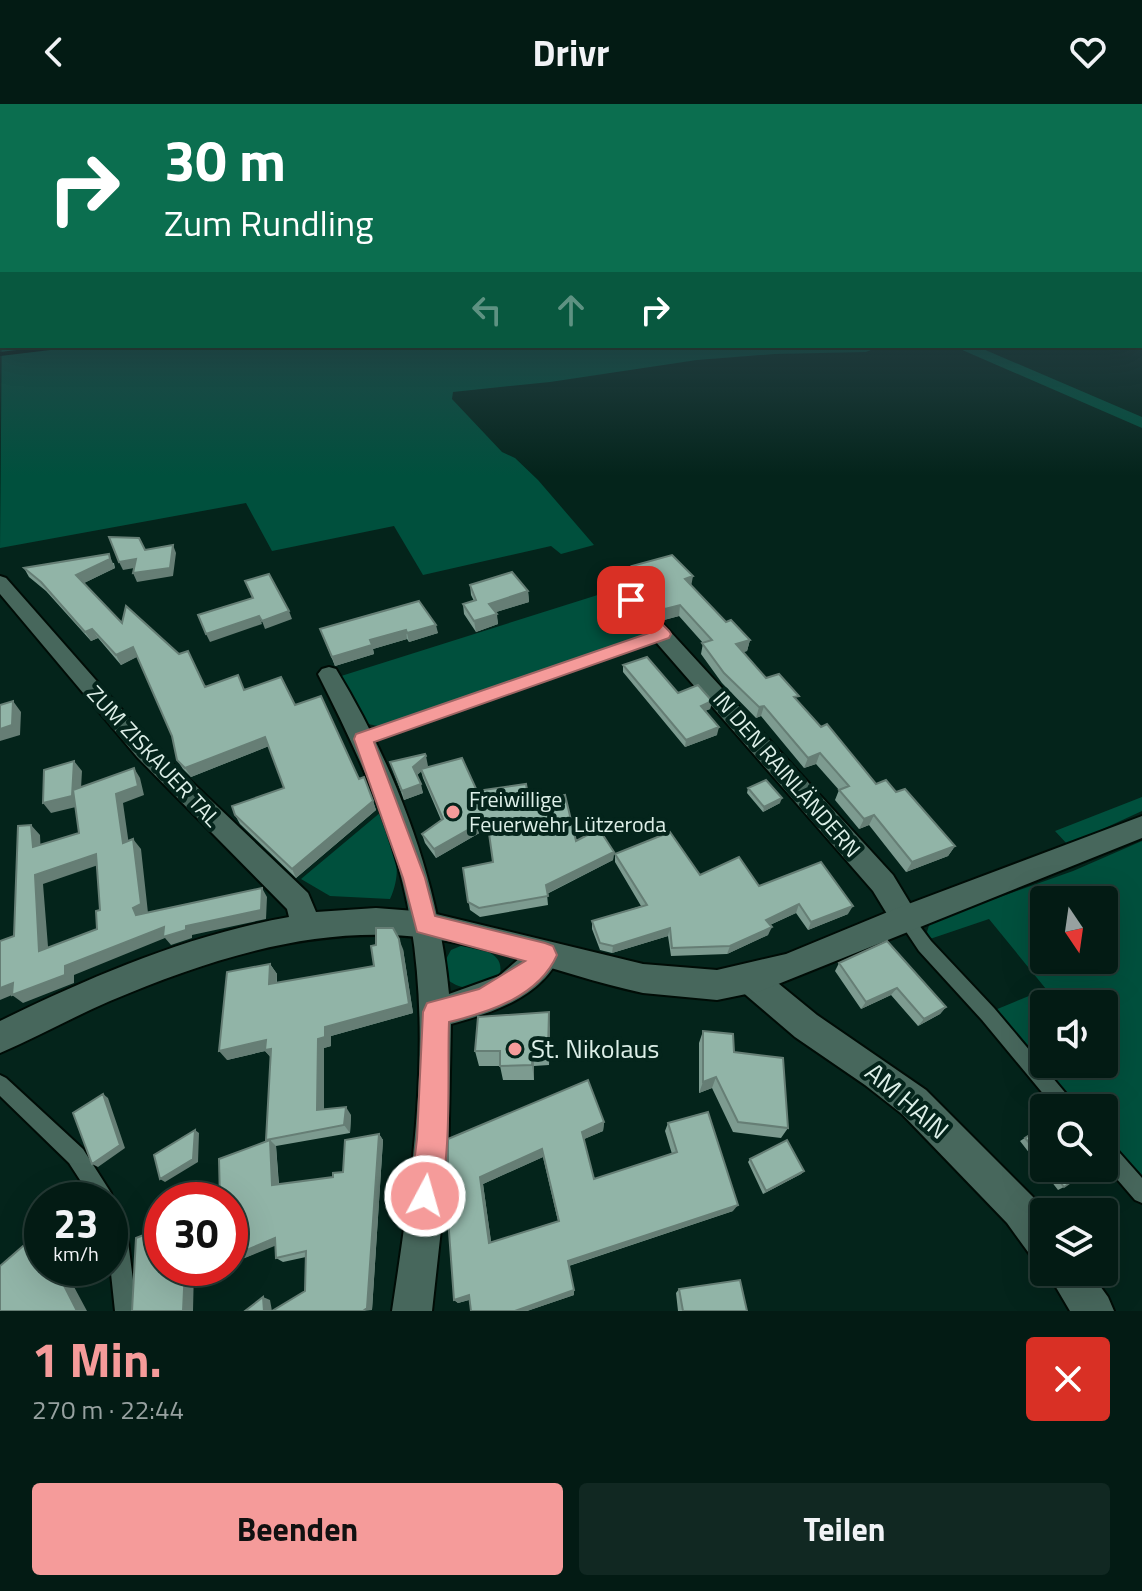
<!DOCTYPE html>
<html lang="de">
<head>
<meta charset="utf-8">
<style>
  :root { --surface:#031b14; --page:#112822; --text:#f1f3f6; --muted:#97a1a0; --line:#243934; --accent:#f59b9a }
  body { margin:0; font-family:"Titillium Web",sans-serif; background:var(--page); color:var(--text); height:100vh; display:flex; flex-direction:column; font-size:30px; white-space:nowrap }
  * { box-sizing:border-box; margin:0 }
  p { font-size:26px; color:var(--muted) }
  .icon { flex:none; width:44px; height:44px; fill:none; stroke:currentColor; stroke-width:2; stroke-linecap:round; stroke-linejoin:round }
  .map { position:relative; height:1207px; overflow:hidden }
  .side { display:flex; flex-direction:column; background:var(--surface); flex:1 }
  .side>* { flex:none }
  .guide { position:absolute; left:0px; top:0px; width:1142px; height:244px; box-shadow:0 8px 32px #0002,0 0 0 2px var(--line); background:#0b6e4f; color:#fff; overflow:hidden }
  .needle { width:52px; rotate:167deg }
  .buttons { position:absolute; left:1030px; top:782px; display:grid; gap:16px }
  .buttons a { display:grid; place-items:center; width:88px; height:88px; border-radius:8px; background:var(--surface); box-shadow:0 8px 32px #0002,0 0 0 2px var(--line); font-size:40px }
  .speed { position:absolute; left:24px; top:1078px; display:flex; gap:16px; font-size:40px; font-weight:700; text-align:center }
  .speed>* { display:grid; place-content:center; width:104px; height:104px; border-radius:50%; background:var(--surface); box-shadow:0 8px 32px #0002,0 0 0 2px var(--line); line-height:1 }
  .speed small { font-size:20px; font-weight:400 }
  .speed .limit { border:12px solid #d22; background:#fff; color:#111 }
  .pin { position:absolute; display:grid; place-items:center; width:68px; height:68px; color:#fff; margin:-34px; border-radius:16px; box-shadow:0 4px 12px #0006 }
  .me { position:absolute; width:88px; margin:-44px; rotate:6deg; stroke-linejoin:round; filter:drop-shadow(0 0 6px #0008) }
  .turn { display:flex; align-items:center; gap:28px; height:168px; padding:0 32px; font-size:36px }
  .turn .icon { width:104px; height:104px; stroke-width:2.5 }
  .turn b { display:block; font-size:56px; line-height:68px }
  .lanes { display:flex; align-items:center; height:76px; padding:0 32px; background:#0003; justify-content:center; gap:40px; direction:ltr }
  .lanes .off { opacity:.35 }
  .round { display:grid; place-items:center; flex:none; width:84px; height:84px; border-radius:8px; background:var(--page) }
  .summary { display:flex; align-items:center; justify-content:space-between; height:136px; padding:0 32px }
  h1 { font-size:48px; font-weight:700; line-height:60px; color:var(--accent) }
  .button { display:flex; gap:16px; margin-top:auto; padding:16px 32px }
  .button a { flex:1; height:92px; border-radius:8px; background:var(--accent); color:#111; font-size:32px; font-weight:700; line-height:92px; text-align:center }
  .button a+a { background:var(--page); color:var(--text) }
  header { display:flex; justify-content:space-between; align-items:center; height:104px; padding:0 32px; background:var(--surface); font-size:36px; font-weight:700 }
  .map>svg:first-child { display:block }
</style>
</head>
<body>
<header><svg class="icon" aria-label="back" viewBox="0 0 24 24"><path d="M15 5l-7 7 7 7"/></svg>Drivr<svg class="icon" aria-label="heart" viewBox="0 0 24 24"><path d="M12 20l-8-8c-3-5 5-10 8-4 3-6 11-1 8 4z"/></svg></header>
<div class="map">
<svg width="1142" height="1207" viewBox="0 0 1142 1207">
  <rect width="100%" height="100%" fill="#04241b"/>
  <path fill="#00503d" fill-rule="evenodd" d="M2,209V242H881L866,248L775,250L697,256L550,278L453,288L452,295L502,348L515,354L538,376L594,441L561,450L551,442L423,471L394,422L272,447L246,399L0,444Z
    M953,242H976L1142,313V324Z
    M604,489L618,490L648,529L382,623L359,618L338,573Z
    M1142,693V707L1068,741L1055,727Z
    M381,708C392,740 405,762 390,795L330,792L301,775Z
    M1142,737V1077L1104,1035V1004H1077L995,906L1046,885L989,815L930,835L927,828L930,818L1073,767ZM1044,796H1104V856H1044ZM1044,900H1104V960H1044Z
    M463,841C482,846 507,848 499,874C481,884 465,889 448,876L445,857L451,846Z"/>
  <g fill="none" stroke-linecap="round" stroke-linejoin="round">
    <path stroke="#000904" stroke-width="4" d="M0,250L67,242"/>
    <defs>
      <path id="service" d="M663,526L668,530L667,532L367,638H359L357,635L359,632Z
        M905,807L910,809L931,837L994,904L1073,998L1076,1004H1055L982,916L919,847L897,814L900,809Z
        M0,971L6,974L83,1045L111,1089L113,1097C120,1100 122,1108 125,1114L137,1207H115L110,1160V1096H93L69,1059L0,992Z
        M1104,1037L1111,1039L1142,1074V1099L1135,1096L1104,1060Z"/>
      <path id="minor" d="M615,473L622,475L893,771L919,814L915,823L905,827L895,823L873,787L608,483L606,479Z
        M329,563L336,565C395,662 439,776 449,890L499,872L535,841L545,837L555,841L560,851C542,893 492,909 451,920L448,1062L432,1207H392C411,1079 432,949 411,820C397,732 358,649 318,570L322,565Z
        M751,861L762,866L817,911L926,986L1033,1093L1044,1108V1158L1031,1152L1007,1119L902,1010L865,981L795,933L740,886L736,876L740,866Z
        M1047,1168H1090L1108,1193L1114,1207H1070Z"/>
      <path id="tertiary" d="M0,472L6,474L153,641L308,789L316,808L376,804L428,808L643,860L717,866L786,850L895,805L1142,712V734L761,887L717,896L643,889C571,874 500,843 426,834C317,820 209,855 110,897C73,913 37,933 0,949V917C92,872 188,831 289,813L287,805L137,653L0,490Z"/>
    </defs>
    <use href="#service" stroke="#000c06" stroke-width="4"/>
    <use href="#minor" stroke="#000c06" stroke-width="4"/>
    <use href="#tertiary" stroke="#000c06" stroke-width="4"/>
    <use href="#service" fill="#47675c" fill-rule="evenodd"/>
    <use href="#minor" fill="#47675c" fill-rule="evenodd"/>
    <use href="#tertiary" fill="#47675c" fill-rule="evenodd"/>
  </g>
  <path fill="#7d9b90" fill-rule="evenodd" d="M114,459L115,464L84,479L122,519L206,582L244,586L295,601L359,675L373,697L376,706L296,774L240,720L235,711L284,684L269,642L191,673L183,665L177,656L172,632L138,552L121,561L98,534L91,537L46,487L29,473L24,464Z
    M632,462L691,482L726,518L750,536L747,547L743,548L766,574L797,597L876,680L896,688L955,742L948,752L906,768L869,721L859,725L835,696L839,686L816,660L804,664L761,612L756,614L722,579L701,550L703,539L679,512L664,516L628,477L629,466H632Z
    M470,481L528,487L529,498L496,508L498,520L476,528L464,510L463,500L474,497L471,491Z
    M419,497L438,529L409,538L407,535L373,545L374,550L335,562L320,525Z
    M623,561L678,589L712,597L710,605L705,607L717,631L685,643L623,568Z
    M390,658L428,662L425,664L477,687L529,697L576,737L614,748L613,756L547,790L548,801L480,813L470,806L463,764L493,758L488,724L436,754L425,739L422,730L441,716L423,674L421,667L417,671L423,689L404,696Z
    M748,684L780,699L763,708L747,689Z
    M615,750L700,771L759,782L848,810L808,826L796,809L770,821L768,831L727,850L671,852L668,832L612,849L600,846L592,825V817L641,802L615,758Z
    M403,845L413,909L331,932V942L324,944V1005L351,1011L350,1029L276,1042L279,1080L333,1073L343,1068L379,1030L383,1036L372,1206L272,1207L305,1187L306,1153L283,1158L276,1154L275,1141L230,1160V1096L268,1037L266,1036L271,953L265,947L227,956L270,860L277,870V879L374,862Z
    M839,859L946,903L940,910L918,922L891,891L861,905L835,867Z
    M550,924L549,961L534,962V976H503L500,962H479L475,947Z
    M703,927L734,948L788,1024L781,1034L733,1028L712,984L699,989V939Z
    M604,1018L603,1027L584,1035L594,1075L672,1050L665,1027L668,1019L733,1107L569,1162L574,1191L527,1207H471L469,1196L458,1199L454,1196L448,1035ZM543,1053L558,1117L491,1138L483,1080Z
    M1042,1023L1044,1025V1064H1076L1064,1083L1058,1086L1020,1037Z
    M750,1055L804,1067L801,1070L763,1090L748,1058Z
    M679,1185L747,1207H678L676,1189Z"/>
  <path fill="#667e75" d="M173,441L176,449L173,472L137,478L133,469Z
    M109,450L115,464L82,480L76,471Z
    M136,455L140,463L123,466L119,458Z
    M693,472L691,483L685,475Z
    M528,487L529,498L490,510L489,500Z
    M680,501L679,512L664,516L665,505Z
    M289,507L292,515L265,525L262,517Z
    M497,510L498,520L476,528L474,517Z
    M259,512L262,520L210,538L206,530Z
    M436,521L438,529L409,538L407,529Z
    M92,525L98,534L91,537L85,528Z
    M406,526L407,535L373,545L374,550L335,562L332,553L370,536Z
    M750,536L747,547L734,551L736,540Z
    M133,543L139,552L121,561L116,551Z
    M13,597L21,608L20,631L0,637V625Z
    M712,597L710,605L699,609L701,602Z
    M764,602L761,612L756,614L759,603Z
    M719,623L717,631L685,643L686,636Z
    M265,633L269,642L191,673L185,664Z
    M820,649L816,660L804,664L808,654Z
    M426,652L428,662L416,672L413,663Z
    M74,657L82,667L80,702L51,709L43,699Z
    M134,664L140,674L144,691L123,699L130,748L123,739L116,690Z
    M421,680L423,689L404,696L402,687Z
    M782,694L780,699L763,708L764,703Z
    M373,697L376,706L296,774L292,765Z
    M874,711L869,721L859,725L864,715Z
    M487,715L488,724L436,754L434,745Z
    M31,721L40,731L41,753L33,743Z
    M133,735L141,745L148,809L136,811L133,804Z
    M955,742L948,752L906,768L912,758Z
    M614,748L613,756L546,790V781Z
    M96,750L104,759L43,780L49,855L39,847L35,771Z
    M262,784L267,793L266,815L192,831V834L171,841L165,834L74,871V879L23,899L12,891L0,896V884L65,862L164,823L186,822Z
    M799,800L796,809L763,824L766,816Z
    M853,802L848,810L808,826L811,818Z
    M772,823L768,831L727,850L730,842Z
    M670,824L668,832L612,849L613,842Z
    M399,835L403,845L413,909L331,932V942L324,944V1014L317,1006L318,935L325,923Z
    M270,860L277,870L276,890L269,880Z
    M897,884L891,891L861,905L866,898Z
    M946,903L940,910L918,922L924,915Z
    M549,908L550,924L549,961L548,946Z
    M266,936L273,945L272,955L265,947L227,956L219,947Z
    M533,947L534,962V976L532,961Z
    M716,973L712,984L699,989L703,978Z
    M103,990L108,994L125,1044L98,1063L92,1060Z
    M346,1003L351,1011L350,1029L344,1021Z
    M604,1018L603,1027L582,1036V1028Z
    M195,1026L199,1029L198,1058L165,1078L160,1075Z
    M379,1030L383,1036L372,1206L363,1207Z
    M270,1036L276,1042L279,1086L272,1081Z
    M542,1045L543,1053L483,1080L492,1144L489,1139L480,1073Z
    M804,1067L801,1070L763,1090L766,1087Z
    M738,1101L733,1107L568,1162V1157Z
    M275,1134L282,1139L230,1160V1153Z
    M55,1164H68L65,1166L87,1207H77Z
    M185,1164H194L193,1207H183Z
    M574,1186V1191L527,1207H515Z
    M469,1191L472,1195L458,1199L454,1196Z
    M263,1193L270,1196L272,1207H264Z"/>
  <path fill="#91b4a7" stroke="#667e75" stroke-width="2" fill-rule="evenodd" d="M109,433L139,434L145,446L173,441L170,464L133,469L136,455L119,458Z
    M109,450L110,455L76,471L122,519L126,502L179,550L188,547L205,583L238,571L244,586L281,573L295,601L321,592L359,675L364,673L373,697L292,765L235,711L232,702L284,684L265,633L185,664L177,656L172,632L133,543L116,551L92,525L85,528L41,478L24,464Z
    M672,451L693,472L685,475L726,518L731,516L750,536L736,540L766,574L779,570L799,592L794,593L821,623L827,620L876,680L886,676L896,688L905,685L955,742L912,758L874,711L864,715L839,686L849,682L820,649L808,654L764,602L759,603L724,569L702,539L712,536L680,501L665,505L629,466L635,465L632,462Z
    M512,468L528,487L489,500L497,510L474,517L463,500L476,496L470,481Z
    M269,470L289,507L262,517L259,512L206,530L198,511L253,494L245,477Z
    M419,497L436,521L407,529L406,526L370,536L372,541L332,553L320,525Z
    M647,553L678,589L698,581L712,597L701,602L719,623L686,636L623,561Z
    M13,597L12,621L0,625V601Z
    M425,650L426,652L413,663L421,680L402,687L390,658Z
    M462,654L477,687L526,680L529,697L565,691L576,737L599,725L614,748L546,781L548,792L479,804L468,798L463,764L493,758L487,715L434,745L422,730L443,715L421,665Z
    M74,657L72,692L43,699L44,666Z
    M134,664L138,682L116,690L123,739L133,735L141,800L133,804L136,811L262,784L261,806L186,822V826L163,833L164,823L65,862V871L12,891L13,879L0,884V837L14,832L18,722L31,721L33,743L79,729L73,686ZM96,750L100,806L96,807L97,825L39,847L35,771Z
    M766,676L782,694L764,703L748,684Z
    M670,728L700,771L739,753L759,782L821,758L853,802L811,818L799,800L766,816L772,823L730,842L672,844L670,824L613,842L600,839L592,817L647,801L615,750Z
    M376,824H393L399,835L409,900L325,923V933L318,935L317,1006L346,1003L344,1021L266,1036L271,945L265,946L266,936L219,947L227,868L270,860L269,880L374,862L371,842L376,841Z
    M887,837L946,903L924,915L897,884L866,898L839,859Z
    M549,908L548,946L533,947L532,961L500,962V947H475L478,913Z
    M703,927L733,930L734,948L783,954L788,1024L738,1018L716,973L703,978Z
    M588,976L604,1018L582,1028L594,1075L677,1048L668,1019L708,1008L738,1101L568,1157L574,1186L515,1207H471L469,1191L454,1196L448,1114V1035ZM542,1045L559,1117L489,1139L480,1073Z
    M103,990L120,1041L92,1060L73,1009Z
    M1042,1023L1044,1025V1057L1025,1034Z
    M195,1026L193,1055L160,1075L154,1051Z
    M379,1030L367,1204L363,1207H272L305,1187L306,1147L276,1154L275,1134L230,1153V1096H220L219,1055L270,1036L272,1081L333,1073V1069L343,1068L345,1036Z
    M787,1036L804,1067L766,1087L750,1055Z
    M1049,1064H1076L1081,1071L1064,1083Z
    M162,1124V1164H185L183,1207H132L136,1134Z
    M38,1129L40,1132L42,1130V1164H55L77,1207H0V1162Z
    M740,1176L747,1207H683L679,1185Z
    M263,1193L264,1207H245Z"/>
  <linearGradient id="sky" x2="0" y2="1"><stop stop-color="#02140f"/><stop offset="0.55" stop-color="#29454a"/><stop offset="1" stop-color="#29454a" stop-opacity="0"/></linearGradient>
  <rect width="1142" height="372" fill="url(#sky)"/>
  <path fill="#f59b9a" stroke="#9f6564" stroke-width="2" d="M631,491L636,493L669,527L671,530L669,534L374,638L425,774L435,812L545,839L553,842L557,851C539,892 490,908 449,918C447,965 453,1062 436,1103L425,1107L415,1103L410,1092L417,1035L423,908L427,899L479,885L525,857L417,828L403,774L354,635L356,630L652,528L623,496Z"/>
  <g fill="#f59b9a" stroke="#04241b" stroke-width="3">
    <circle cx="453" cy="708" r="8"/>
    <circle cx="515" cy="945" r="8"/>
  </g>
  <g text-anchor="middle" stroke-width="8" stroke-linejoin="round" paint-order="stroke">
    <g font-size="22" fill="#ddefe8" stroke="#04241b">
      <text transform="translate(154 652) rotate(47)" y="8">ZUM ZISKAUER TAL</text>
      <text transform="translate(787 670) rotate(49)" y="8">IN DEN RAINLÄNDERN</text>
    </g>
    <g font-size="22" fill="#ddefe8" stroke="#04241b" text-anchor="start">
      <text x="469" y="703">Freiwillige<tspan x="469" dy="25">Feuerwehr Lützeroda</tspan></text>
    </g>
    <g font-size="26" fill="#ddefe8" stroke="#04241b" text-anchor="start">
      <text x="531" y="954">St. Nikolaus</text>
    </g>
    <g font-size="26" fill="#ddefe8" stroke="#04241b">
      <text transform="translate(907 997) rotate(41)" y="9">AM HAIN</text>
    </g>
  </g>
</svg>
<div class="buttons">
<a><svg class="needle" viewBox="-14 -14 28 28"><path d="M0-13l5 13h-10z" fill="#e53935"/><path d="M0 13l5-13h-10z" fill="#97a1a0"/></svg></a>
<a><svg class="icon" aria-label="sound" viewBox="0 0 24 24"><path d="M4 9h4l5-4v14l-5-4H4zM17 9q2 3 0 6"/></svg></a>
<a><svg class="icon" aria-label="search" viewBox="0 0 24 24"><circle cx="10" cy="10" r="6"/><path d="M15 15l6 6"/></svg></a>
<a><svg class="icon" aria-label="layers" viewBox="0 0 24 24"><path d="M12 4l9 5-9 5-9-5zM3 14l9 5 9-5"/></svg></a>
</div>
<div class="speed"><div>23<small>km/h</small></div><div class="limit">30</div></div>
<div class="pin" style="left:631px;top:496px;background:#d93025"><svg class="icon" aria-label="arrive" viewBox="0 0 24 24"><path d="M6 21V4h12l-3 4 3 4H6"/></svg></div>
<svg class="me" style="left:425px;top:1092px" viewBox="-20 -20 40 40"><circle r="17" fill="#f59b9a" stroke="#fff" stroke-width="3"/><path d="M0-11L8 9 0 5-8 9z" fill="#fff"/></svg>
<div class="guide">
<div class="turn"><svg class="icon" aria-label="right" viewBox="0 0 24 24"><path d="M7 20v-9h11M14 6l5 5-5 5"/></svg><div><b>30 m</b>Zum Rundling</div></div>
<div class="lanes"><svg class="icon off" aria-label="left" viewBox="0 0 24 24"><path d="M17 20v-9H6M10 6l-5 5 5 5"/></svg><svg class="icon off" aria-label="ahead" viewBox="0 0 24 24"><path d="M12 20V5M6 11l6-6 6 6"/></svg><svg class="icon" aria-label="right" viewBox="0 0 24 24"><path d="M7 20v-9h11M14 6l5 5-5 5"/></svg></div>
</div>
</div>
<section class="side">
<div class="summary"><div><h1>1 Min.</h1><p>270 m · 22:44</p></div><a class="round" style="background:#d93025;color:#fff"><svg class="icon" aria-label="close" viewBox="0 0 24 24"><path d="M6 6l12 12M18 6L6 18"/></svg></a></div>
<div class="button"><a>Beenden</a><a>Teilen</a></div>
</section>
</body>
</html>
